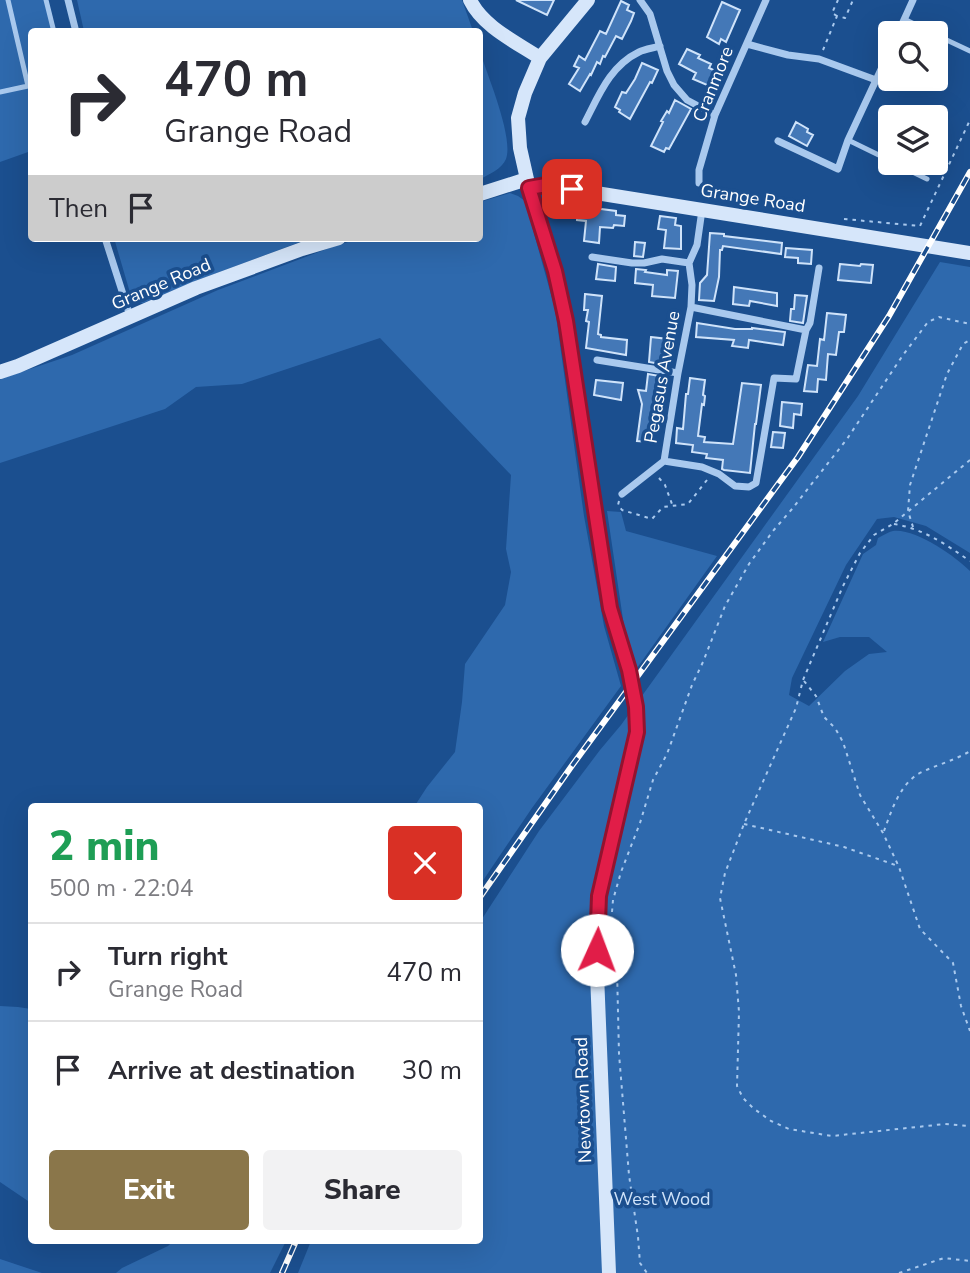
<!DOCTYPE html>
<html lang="en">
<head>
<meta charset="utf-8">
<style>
  :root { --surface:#fff; --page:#f2f2f3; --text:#2b2b33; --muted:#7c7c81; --line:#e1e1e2; --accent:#8a764a }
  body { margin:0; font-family:"Nunito Sans",sans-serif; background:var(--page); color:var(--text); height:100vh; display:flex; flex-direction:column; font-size:26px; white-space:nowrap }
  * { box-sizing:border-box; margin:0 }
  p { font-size:23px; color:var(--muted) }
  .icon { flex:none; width:38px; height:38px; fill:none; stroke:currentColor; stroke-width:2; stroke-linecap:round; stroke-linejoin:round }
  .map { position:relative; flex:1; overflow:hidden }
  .drawer { position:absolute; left:28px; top:803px; width:455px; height:441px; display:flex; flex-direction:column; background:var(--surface); border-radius:7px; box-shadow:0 7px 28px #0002 }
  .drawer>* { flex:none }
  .banner { position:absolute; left:28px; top:28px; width:455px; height:214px; border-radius:7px; box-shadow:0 7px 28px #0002; background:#fff; color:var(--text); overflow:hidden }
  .buttons { position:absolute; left:878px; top:21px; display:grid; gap:14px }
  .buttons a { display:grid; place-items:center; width:70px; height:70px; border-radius:7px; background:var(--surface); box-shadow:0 7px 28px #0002; font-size:35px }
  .pin { position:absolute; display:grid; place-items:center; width:60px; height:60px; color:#fff; margin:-30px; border-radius:14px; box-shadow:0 4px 10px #0006 }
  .me { position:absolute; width:77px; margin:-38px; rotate:2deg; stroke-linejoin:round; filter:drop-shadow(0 0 5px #0008) }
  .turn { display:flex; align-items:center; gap:24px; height:147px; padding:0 21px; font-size:32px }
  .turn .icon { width:91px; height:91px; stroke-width:2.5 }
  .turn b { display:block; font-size:49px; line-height:60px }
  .then { display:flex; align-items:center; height:66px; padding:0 21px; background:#0003; gap:14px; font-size:26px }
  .round { display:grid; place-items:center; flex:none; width:74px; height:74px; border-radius:7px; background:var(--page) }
  .summary { display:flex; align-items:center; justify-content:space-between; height:119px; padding:0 21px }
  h1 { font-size:42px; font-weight:800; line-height:52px; color:#1e9e55 }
  .cta { display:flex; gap:14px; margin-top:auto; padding:14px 21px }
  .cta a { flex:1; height:80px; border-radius:7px; background:var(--accent); color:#fff; font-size:28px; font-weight:800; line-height:80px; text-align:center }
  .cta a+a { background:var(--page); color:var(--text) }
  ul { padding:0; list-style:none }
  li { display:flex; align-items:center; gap:21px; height:98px; padding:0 21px; border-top:2px solid var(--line) }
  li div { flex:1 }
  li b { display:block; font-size:26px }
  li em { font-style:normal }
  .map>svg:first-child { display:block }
</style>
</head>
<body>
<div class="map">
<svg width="970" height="1273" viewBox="0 0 970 1273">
  <rect width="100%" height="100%" fill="#1b4f8f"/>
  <path fill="#2e69ad" d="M0,0H48L56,31L32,32L31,151L0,162Z
    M77,0H462L473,31H84Z
    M480,52C487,74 514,138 506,159C502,169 488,175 480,179Z
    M510,193L518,196L525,201L555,309L584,516L604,626L621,686L532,808L480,885V807H414L427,787L455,752L462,702L465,664L505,605L511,572L506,549L511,475L380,338L242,384L196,387L165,409L0,463V379L72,355L218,290L332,247L361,238H480V202Z
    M114,238H311L198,280L143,303H133Z
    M940,262L970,267V553L926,526L894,517L877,519L846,565L792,678L789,695L809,706L845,671L869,654L887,652L869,637H840L823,642L863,554L876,545L878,538C882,536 888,532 893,531C915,528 955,556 970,571V1273H298L311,1241H480V922L539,831L600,750L621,725L858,396Z
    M607,511L621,512L626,531L717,556L637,668L624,626Z
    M0,1006L18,1007L31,1009V1203L0,1182Z
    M173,1241H286L270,1273H116L122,1268L168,1246Z
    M0,1259L42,1273H0Z"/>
  <path fill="#4478b7" stroke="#cfe3fa" stroke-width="2" d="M516,0H554L547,15Z
    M621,1L629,5L627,10L634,13L631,21L622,39L616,36L605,57L603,56L600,64L597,62L591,75L590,74L580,91L569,84L579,68L574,66L579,56L585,60L600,31L606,34Z
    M722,2L740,10L726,42L721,39L719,44L707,37Z
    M687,49L700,55L698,58L711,64L709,68L720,73L714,88L693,79L696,73L679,64Z
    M642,63L658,70L652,83L650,82L630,119L619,112L620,110L615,107L622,92L626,93L635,79Z
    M675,100L691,109L669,149L666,148L664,152L651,146L663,122L661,121L667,111L669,113Z
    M796,122L808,129L807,132L813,135L807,146L789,136Z
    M578,206L616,211V215L625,216L624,226L614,225L613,228L600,227L599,243L584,241L586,221L577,220Z
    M660,216L676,218L675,225L681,226V249L664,248L666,230L658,229Z
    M710,233L724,234V236L782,243L781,254L723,246L722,250H720L719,277L714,301L699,300L700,283L707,275Z
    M635,242L645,243L643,257L634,256Z
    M786,248L812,250L811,264L798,263V258L785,257Z
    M598,264L616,267L615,281L596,279Z
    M840,264L860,266L861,264L873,265L871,283L838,280Z
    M636,269L646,270L645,272L667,275V270L678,271L675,298L652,296L653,285L635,283Z
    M734,287L777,293V306L750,301L749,306L733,304Z
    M585,294L602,296L598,334L601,335V337L627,340L626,355L586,348L589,322L586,321L588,310H584Z
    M795,295L807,296L803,323L790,321L791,309H794Z
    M827,313L846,315L844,332H839L836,355L828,354L826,380L818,379L817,392L804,391L808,365L817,366L820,339L824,340Z
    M697,323L735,329H752V328L785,332L783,345L749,340L748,348L732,346L734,340L696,337Z
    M651,337L668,339L666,365L649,362Z
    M648,374L665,377L664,387H660L658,406L655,405L650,442L637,441L642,404L638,390L646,391Z
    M690,378L705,380L703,395L705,396L704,405L702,404L698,436L705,437L704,442L733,444L742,383L761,385L756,424H755L750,473L724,470L722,469L723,460L706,458L707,454L692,452L693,445L676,443L677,428L683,429L686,394H688Z
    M596,380L623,383L621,400L594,395Z
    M782,402L802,404L801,415L794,414L793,428L780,426Z
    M773,432L785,433L783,448L771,447Z"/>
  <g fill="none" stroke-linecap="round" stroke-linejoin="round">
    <path stroke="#a9c9ee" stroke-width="2" stroke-dasharray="3.5 5" stroke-linecap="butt" d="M837,16L832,13L838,0
      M823,50L837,16L845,18L853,0
      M844,219L920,226L970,120
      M970,460L893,524L874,535L860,553L843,586L803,680L796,708L744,824L725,873L720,898L736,975L739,1012L737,1086L743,1098L753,1108L771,1121L789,1129L832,1136L945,1124L970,1126
      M659,478L665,485L672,504
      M619,501L618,505L622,510L652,519L663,507L688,504L707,480
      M894,524C924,529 945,544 970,561
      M913,527L908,511L910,485L947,374L963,344L970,340
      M804,681L816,696L824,717L835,728L843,742L860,795L883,833L899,867L920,929L953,963L961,1006L970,1031
      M744,824L844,847L898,866
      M884,831C891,812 899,786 918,774C935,765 954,761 970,751
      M612,912L613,900L621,872L640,823L653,780L667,754L692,685L703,662L725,606L749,564L773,531L792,509L847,439L903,355L928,322L939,317L970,324
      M612,924L617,970L619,1054L629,1175L638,1237L640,1263L647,1273
      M899,1273L944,1258L970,1261"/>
    <path stroke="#a9c9ee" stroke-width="5" d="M8,0L28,86L32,85
      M46,0L54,32
      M904,19L933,33
      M936,35L970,51
      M0,92L28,86
      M848,140L891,161
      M894,163L927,179"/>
    <path stroke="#a9c9ee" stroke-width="7" d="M68,0L76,32
      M640,0L650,14L667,71L674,85L687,100L715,115
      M898,33L913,0
      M747,44L788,55L819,59L876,80
      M585,122C599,95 610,66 639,52C645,49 654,48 660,46
      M778,141L838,169L848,140L891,48
      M699,183V170L715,115L766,0
      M702,210L697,245L689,263L692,285L691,307L678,373L664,461L702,467L719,474L735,486L749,487L756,483L774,378L796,379L806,330L810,323L819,268
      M105,238L130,316
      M592,257L632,263H644L662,259L689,263
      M691,307L806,330
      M597,360L678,373
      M622,494L664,461"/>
    <path stroke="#d6e6fa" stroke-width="14" d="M470,0C483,27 516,42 540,58
      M588,0L540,58L525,93L518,118L520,148L529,188L555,271L566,321L610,608L629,670L636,707L637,732L599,896L597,974L609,1273
      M529,188L546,185L970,253
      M480,194L527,179
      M0,372L18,366L196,288L302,249L339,238"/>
    <defs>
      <path id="rail" d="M480,897L571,767L798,457L889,316L970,172
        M282,1273L296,1241"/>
    </defs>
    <use href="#rail" stroke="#fff" stroke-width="6"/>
    <use href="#rail" stroke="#1b4f8f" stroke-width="3.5" stroke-dasharray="10" stroke-linecap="butt"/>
  </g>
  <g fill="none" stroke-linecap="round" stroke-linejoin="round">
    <defs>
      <path id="route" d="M572,189L546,185L529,188L555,271L566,321L610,608L629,670L636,707L637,732L599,896L597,950"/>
    </defs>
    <use href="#route" stroke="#92132f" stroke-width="18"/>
    <use href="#route" stroke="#e11d48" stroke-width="12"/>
  </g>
  <g text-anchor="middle" stroke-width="7" stroke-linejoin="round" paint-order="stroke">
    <g font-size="18" fill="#fff" stroke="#1b4f8f">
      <text transform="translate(713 84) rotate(-68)" y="6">Cranmore</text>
      <text transform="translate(753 198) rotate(9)" y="6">Grange Road</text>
      <text transform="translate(161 284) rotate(-23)" y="6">Grange Road</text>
      <text transform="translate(662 377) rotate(-80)" y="6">Pegasus Avenue</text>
      <text transform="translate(583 1100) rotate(-92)" y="6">Newtown Road</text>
    </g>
    <g font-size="18" fill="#cfe3fa" stroke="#1b4f8f">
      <text x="662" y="1205">West Wood</text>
    </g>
  </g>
</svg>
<div class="buttons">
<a><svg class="icon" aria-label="search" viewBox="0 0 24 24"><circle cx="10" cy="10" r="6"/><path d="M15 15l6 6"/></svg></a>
<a><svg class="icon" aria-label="layers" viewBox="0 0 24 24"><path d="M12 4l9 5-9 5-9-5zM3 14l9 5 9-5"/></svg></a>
</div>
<div class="pin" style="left:572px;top:189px;background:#d93025"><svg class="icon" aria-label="arrive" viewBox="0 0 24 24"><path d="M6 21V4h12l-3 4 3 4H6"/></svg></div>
<svg class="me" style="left:597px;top:950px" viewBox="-20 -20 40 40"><circle r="19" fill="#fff"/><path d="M0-13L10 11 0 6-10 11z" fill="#e11d48"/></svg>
<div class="banner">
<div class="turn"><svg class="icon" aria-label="right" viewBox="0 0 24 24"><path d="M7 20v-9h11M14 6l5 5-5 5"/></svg><div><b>470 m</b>Grange Road</div></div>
<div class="then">Then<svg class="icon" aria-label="arrive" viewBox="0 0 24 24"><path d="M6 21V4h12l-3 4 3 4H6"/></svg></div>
</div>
<section class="drawer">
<div class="summary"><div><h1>2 min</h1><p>500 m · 22:04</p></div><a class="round" style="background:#d93025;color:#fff"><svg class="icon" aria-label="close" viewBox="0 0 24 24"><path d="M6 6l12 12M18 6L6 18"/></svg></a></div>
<ul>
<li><svg class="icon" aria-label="right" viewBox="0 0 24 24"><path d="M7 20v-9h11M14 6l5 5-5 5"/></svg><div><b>Turn right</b><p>Grange Road</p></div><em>470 m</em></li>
<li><svg class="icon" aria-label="arrive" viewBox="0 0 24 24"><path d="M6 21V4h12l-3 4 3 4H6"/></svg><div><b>Arrive at destination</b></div><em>30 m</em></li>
</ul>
<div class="cta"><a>Exit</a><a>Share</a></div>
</section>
</div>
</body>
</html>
